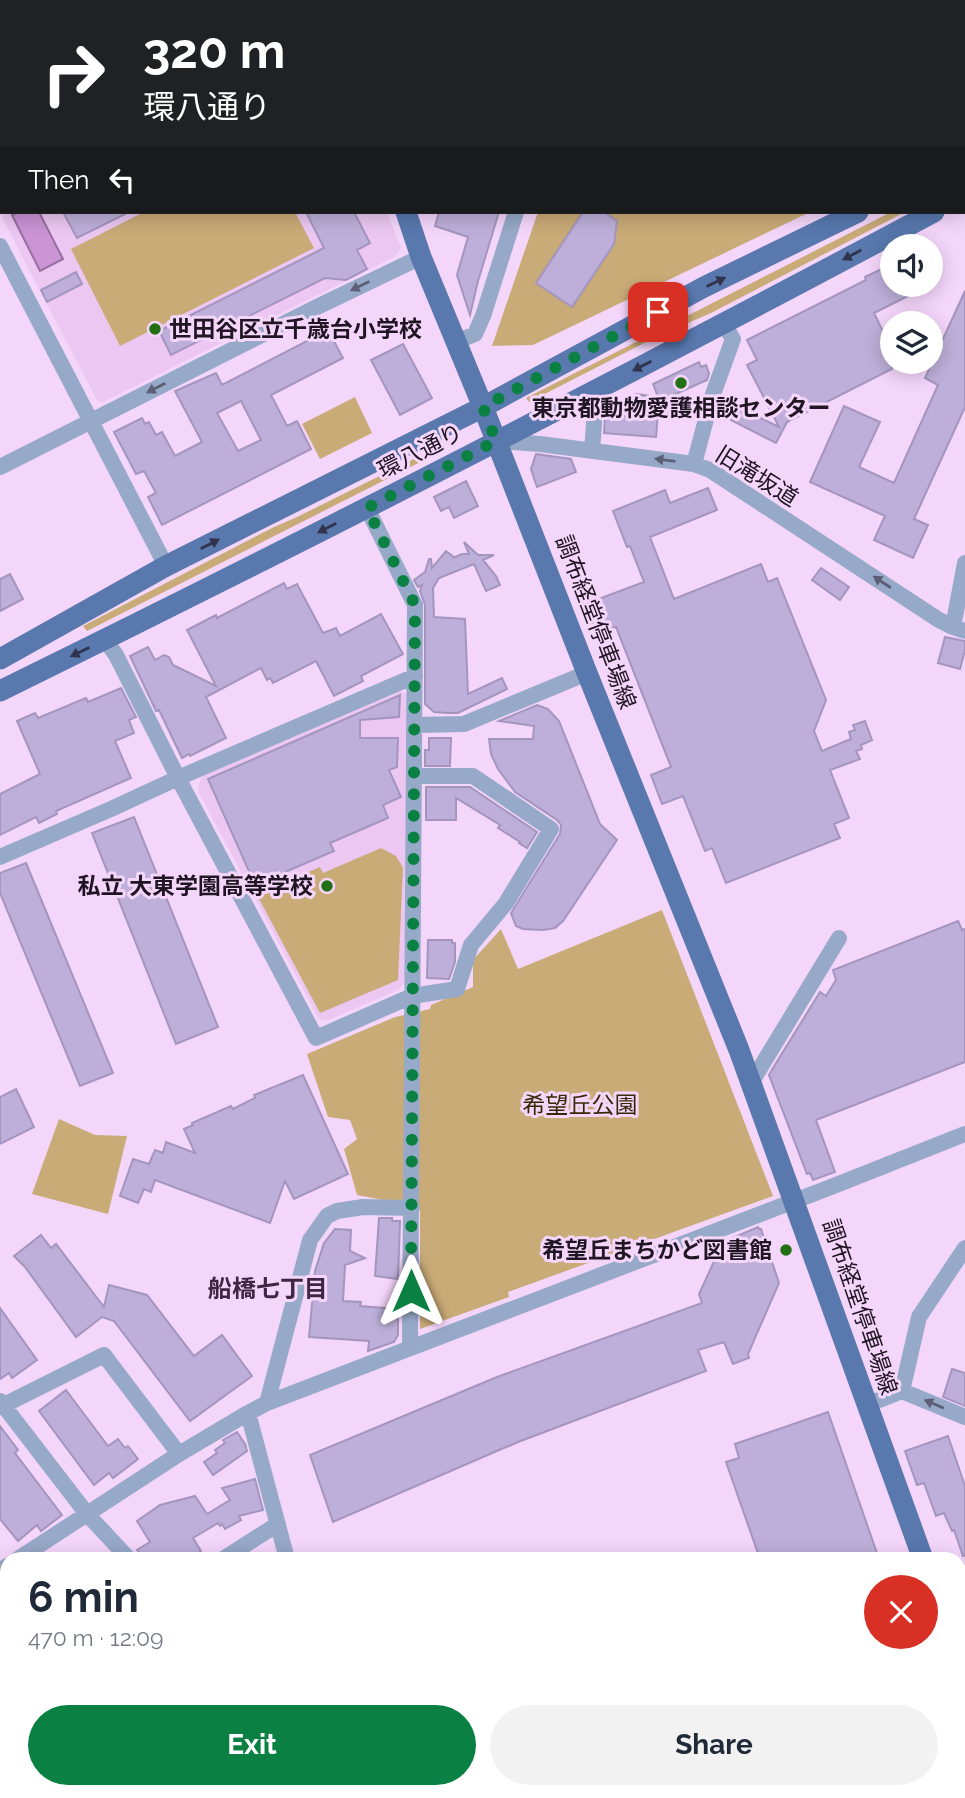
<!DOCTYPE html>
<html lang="en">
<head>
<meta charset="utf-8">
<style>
  :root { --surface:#fff; --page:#f2f2f3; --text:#1f2937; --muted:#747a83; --accent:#0b8043 }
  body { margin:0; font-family:Raleway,"Noto Sans JP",sans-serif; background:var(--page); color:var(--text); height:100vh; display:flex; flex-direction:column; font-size:26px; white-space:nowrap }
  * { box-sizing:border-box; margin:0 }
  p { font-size:23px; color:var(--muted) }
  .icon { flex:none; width:38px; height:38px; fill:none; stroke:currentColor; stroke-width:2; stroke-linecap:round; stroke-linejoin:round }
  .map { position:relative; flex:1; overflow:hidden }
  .details { position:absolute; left:0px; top:1552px; width:966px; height:247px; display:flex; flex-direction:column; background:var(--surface); border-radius:21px 21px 0 0; box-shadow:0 4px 18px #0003 }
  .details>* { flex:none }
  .top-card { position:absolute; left:0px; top:0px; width:966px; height:214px; box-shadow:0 4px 18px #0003; background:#202124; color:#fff; overflow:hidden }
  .tools { position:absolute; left:880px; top:234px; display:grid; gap:14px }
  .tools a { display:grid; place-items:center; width:63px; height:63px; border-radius:50%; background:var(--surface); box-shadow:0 4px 18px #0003; font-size:35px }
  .pin { position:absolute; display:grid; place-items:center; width:60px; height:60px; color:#fff; margin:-30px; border-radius:14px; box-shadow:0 4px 10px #0006 }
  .me { position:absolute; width:77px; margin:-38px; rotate:0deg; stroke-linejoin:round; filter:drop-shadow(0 0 5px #0008) }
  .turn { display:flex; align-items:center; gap:24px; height:147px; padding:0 28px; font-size:32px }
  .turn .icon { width:91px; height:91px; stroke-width:2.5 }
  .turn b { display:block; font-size:49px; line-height:60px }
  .then { display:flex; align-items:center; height:66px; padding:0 28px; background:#0003; gap:14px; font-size:26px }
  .round { display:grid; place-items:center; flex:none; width:74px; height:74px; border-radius:37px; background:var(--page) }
  .headline { display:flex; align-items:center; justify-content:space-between; height:119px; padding:0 28px }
  h1 { font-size:42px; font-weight:700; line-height:52px }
  .cta { display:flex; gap:14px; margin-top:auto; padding:14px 28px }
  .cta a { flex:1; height:80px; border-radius:42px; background:var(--accent); color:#fff; font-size:28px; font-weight:700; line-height:80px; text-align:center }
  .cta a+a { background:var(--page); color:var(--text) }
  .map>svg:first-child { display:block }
</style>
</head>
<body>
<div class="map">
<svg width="965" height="1798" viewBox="0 0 965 1798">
  <rect width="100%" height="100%" fill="#f5d6fb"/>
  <path fill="#ebc7f2" d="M3,212H387L401,248L394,257L103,402L97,400L1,216Z
    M400,691L409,696L405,982L398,990L326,1021L319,1019L198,791L201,777Z"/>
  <path fill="#c9ab77" d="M697,0H965V138L964,2H695Z
    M144,212H295L314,248L120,346L71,249Z
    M538,212H810L533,345L492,346Z
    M891,212H905L711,313L654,338L529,402L526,398Z
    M355,397L372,433L320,459L302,424Z
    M444,444L446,449L87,631L83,626L272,528L297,517Z
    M381,848L396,856L403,868L398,980L320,1013L257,895L320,867L323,873Z
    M662,910L773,1196L508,1292L509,1297L420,1329V1207L357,1195L344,1149L357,1139L350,1120L328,1117L307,1054L395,1017L430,1009L431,1005L473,987V960L501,929L518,969Z
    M59,1119L95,1135L127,1136L108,1214L32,1194Z"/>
  <path fill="#ca94d5" stroke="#976e9f" stroke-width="2" d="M20,212H39L63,259L40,271L12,215Z"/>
  <path fill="#bdafd9" stroke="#a395be" stroke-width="2" fill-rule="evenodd" d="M63,212H129L77,238Z
    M306,212H354L370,243L357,250L367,269L346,280L325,278L171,355L159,331L324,248Z
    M439,212H499L478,281L470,315L457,275L468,237L435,226Z
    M583,212H604L617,221L614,244L572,307L536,283Z
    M892,264V285H905L910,295L874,313L892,350V369L787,422L776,443L731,420L738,407L779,427L747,365L757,360L747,340L866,280L865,277Z
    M76,272L82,284L47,302L41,290Z
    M965,291V407L914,519L928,525L913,558L874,540L885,516L810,482L844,406L880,422L859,467L894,483L938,385L925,378Z
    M328,330L343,358L271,395L287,426L297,421L311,449L162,525L148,497L156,493L144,471L136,474L114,432L142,418L145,424L149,422L156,435L162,432L175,456L202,442L175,391L216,373L222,385ZM241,401L261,440L238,451L217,413Z
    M403,344L432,398L400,415L371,360Z
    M699,362L701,367L706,365L709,373L707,380L669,397L666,418L664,413H658L656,437L604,433L605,415L628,416L629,399L636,400V394L658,397L653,384Z
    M536,454L571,459L576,472L537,487L531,469Z
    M466,481L478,506L454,518L449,507L441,511L434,497Z
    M708,488L717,510L650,537L674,599L761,564L768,582L777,578L826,700L814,731L822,751L851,739L849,732L855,730L853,725L865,721L872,740L861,745L862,749L856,751L860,759L830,770L849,818L834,824L840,838L726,883L712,848L705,851L683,796L662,804L651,775L671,767L616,627L596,633L585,604L644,582L630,546L627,547L613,511L665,490L670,503Z
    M464,542L478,555H494L483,560L496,576L500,585L486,591L474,564L439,578L433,588L434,617L465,619L468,694L502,678L507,689L458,713H447L434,712L425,704V605L420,591L422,585L418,587L414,580L425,572L429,559H431L432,568L446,551L454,557L453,558L462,554H469Z
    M821,568L849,587L840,600L812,580Z
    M10,574L23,599L0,611V579Z
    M284,583L287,589L297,584L323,633L336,628L340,636L381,614L403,654L361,676L363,681L334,696L316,661L273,683L270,678L267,680L261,668L206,697L226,738L190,756L189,754L182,758L159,710L156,711L130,656L148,647L155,660L164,655L169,657L173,665L216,686L187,630L216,615L217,618Z
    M945,637L965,641V650L960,669L938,663Z
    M121,688L136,717L129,720L134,733L115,741L131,778L56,811L57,814L39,823L36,817L0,835V794L40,774L17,721L35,713L38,718L86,698L88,702Z
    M400,695L399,717L360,720V738H398L397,767L389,770L401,797L383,805L388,818L330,843L334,851L255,885L208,779Z
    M537,705L548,709L559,721L600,824L617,840L563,921L555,928L543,930L523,929L516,926L511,913L560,834L561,825L557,820L515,792L498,769L491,754L489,739H533L534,726L499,721Z
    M429,738H451L450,766H425V750H429Z
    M426,787H470L537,832L527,848L519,843L520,842L498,828L500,825L456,798V820H426Z
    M134,817L218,1027L176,1044L92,833Z
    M26,863L113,1073L80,1086L0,893V873Z
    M958,921L962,930L965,929V1062L816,1120L835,1172L813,1180L810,1173L807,1174L769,1075L773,1068L820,992L826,996L836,980L833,970Z
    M428,940H452V943H455V962L449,979L427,978Z
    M303,1075L348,1174L294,1199L285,1181L270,1223L155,1180L151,1192L144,1189L138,1203L120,1196L133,1159L149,1164L155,1150L163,1153L166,1142L195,1153L184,1129L193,1125L192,1123L231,1106L233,1109L255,1098L254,1095Z
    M16,1089L34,1127L0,1144V1097Z
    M379,1218H392V1221H400L398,1279L375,1276Z
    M758,1227L759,1229H761L779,1283L748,1354L749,1358L733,1364L724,1342L698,1350L706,1371L518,1442L333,1522L310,1455L497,1377L702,1303L699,1294L723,1242Z
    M335,1229L351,1230L350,1251L365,1258L345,1265L343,1301L361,1302L360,1306L396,1309V1315L398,1316V1335L394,1342L368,1351L369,1341L309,1337L315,1271L324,1243Z
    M41,1235L51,1248L56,1244L104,1307L109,1285L147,1295L194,1356L222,1335L252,1376L190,1421L114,1321L102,1317L76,1337L25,1267L14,1256Z
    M0,1308L37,1360L12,1378L9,1373L0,1379Z
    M952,1369L965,1373V1406L943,1397Z
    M66,1390L108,1446L118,1439L125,1448L128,1446L138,1459L113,1478L109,1473L94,1485L39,1411Z
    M828,1412L879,1559H760L726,1462L739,1458L735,1444Z
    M0,1426L18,1450L15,1453L62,1515L41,1531L37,1525L18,1541L0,1519Z
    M237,1432L245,1444L247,1451L213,1475L204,1462L217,1453L215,1450L225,1443L223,1440Z
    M948,1436L965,1486V1556H963L954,1530L952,1531L944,1513L936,1516L924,1483L917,1485L905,1451Z
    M255,1479L263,1510L239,1516L241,1520L225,1529L222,1524L220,1526L218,1523L193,1538L201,1551L188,1559H145L137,1550L150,1542L137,1521L160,1505L195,1496L207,1514L230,1500L222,1488Z"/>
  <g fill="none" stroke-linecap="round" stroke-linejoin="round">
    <path stroke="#97a9c8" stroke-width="16" d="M76,0L77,2
      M106,2L110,0
      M669,2L671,0
      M0,57L2,56
      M0,202L2,201
      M0,246L166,566
      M456,342L475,334L483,316L516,212
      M496,441L540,444L694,464L710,470L939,620L953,627L965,631
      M592,451L595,410
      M694,464L712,397L733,339L724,324
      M0,467L319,306L421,257
      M367,508L415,605L410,1347
      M953,627L965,563
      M105,640L116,655L178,778L316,1038L412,996L457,989L471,945L506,903L551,829L473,776H415
      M415,725L464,724L587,673
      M0,857L111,809L178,778L415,676
      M751,1083L839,938
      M902,1391L965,1417
      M0,1401L87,1514L129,1559
      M267,1403L310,1240L327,1216L337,1211L363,1207L412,1208
      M866,1405L902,1391L919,1317L965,1248
      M0,1407L104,1355L179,1454
      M248,1413L287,1559
      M18,1559L179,1454L248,1413L267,1403L831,1187L965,1134
      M223,1559L278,1524
      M0,1571L7,1566
      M0,1587L7,1594
      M959,1606L965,1604
      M0,1630L7,1627
      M0,1732L7,1747
      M0,1784L7,1779
      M168,1792L171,1798
      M350,1792L351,1798
      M749,1792L751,1798
      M511,1798L525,1792"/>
    <path stroke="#5878ae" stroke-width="21" d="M318,0L319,2
      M964,160L965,159
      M964,195H965
      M406,212L421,257L483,407L587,673L739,1050L923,1559
      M0,659L166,566L483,407L704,287L858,212
      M0,691C314,537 625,377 934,212
      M959,1649L965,1661"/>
  </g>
  <defs><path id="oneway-solid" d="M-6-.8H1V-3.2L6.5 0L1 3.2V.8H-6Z" transform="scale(1.75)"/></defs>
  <g fill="#31334c">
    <use href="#oneway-solid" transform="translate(852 255) rotate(152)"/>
    <use href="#oneway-solid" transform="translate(716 282) rotate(-26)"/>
    <use href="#oneway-solid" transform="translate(642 366) rotate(153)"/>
    <use href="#oneway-solid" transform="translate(327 528) rotate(153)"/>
    <use href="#oneway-solid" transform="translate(210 544) rotate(-27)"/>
    <use href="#oneway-solid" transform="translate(80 652) rotate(154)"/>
  </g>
  <g fill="#5c5f75">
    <use href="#oneway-solid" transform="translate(360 286) rotate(154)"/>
    <use href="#oneway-solid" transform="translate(156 388) rotate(153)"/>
    <use href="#oneway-solid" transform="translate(665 460) rotate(-173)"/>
    <use href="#oneway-solid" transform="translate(882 582) rotate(-147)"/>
    <use href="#oneway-solid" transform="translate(934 1404) rotate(-157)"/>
  </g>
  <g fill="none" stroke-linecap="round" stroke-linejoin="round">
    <path stroke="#0b8043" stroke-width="12" stroke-dasharray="0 21.6" d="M411,1291L415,605L367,508L496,441L483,407L658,312"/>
  </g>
  <g fill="#236f13" stroke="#f5d6fb" stroke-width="2.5">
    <circle cx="155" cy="329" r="7"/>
    <circle cx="681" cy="383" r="7"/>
    <circle cx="327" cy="886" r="7"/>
    <circle cx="786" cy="1250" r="7"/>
  </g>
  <g text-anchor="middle" stroke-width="6" stroke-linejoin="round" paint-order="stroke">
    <g font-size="23" font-weight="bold" fill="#201522" stroke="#f5d6fb" text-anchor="end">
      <text x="169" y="337" text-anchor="start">世田谷区立千歳台小学校</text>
      <text x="681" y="416" text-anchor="middle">東京都動物愛護相談センター</text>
      <text x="313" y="894">私立 大東学園高等学校</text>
      <text x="772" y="1258">希望丘まちかど図書館</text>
    </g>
    <g font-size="23" fill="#201522" stroke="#f5d6fb">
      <text transform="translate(420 451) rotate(-27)" y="8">環八通り</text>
      <text transform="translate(757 476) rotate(32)" y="8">旧滝坂道</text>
      <text transform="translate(596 622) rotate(69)" y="8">調布経堂停車場線</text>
      <text transform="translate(860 1307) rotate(71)" y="8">調布経堂停車場線</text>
    </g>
    <g font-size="23" fill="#382703" stroke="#f5d6fb">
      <text x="580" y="1113">希望丘公園</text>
    </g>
    <g font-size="24" font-weight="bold" fill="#3f2744" stroke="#f5d6fb">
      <text x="268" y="1297">船橋七丁目</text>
    </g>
  </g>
</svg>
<div class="tools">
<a><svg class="icon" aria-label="sound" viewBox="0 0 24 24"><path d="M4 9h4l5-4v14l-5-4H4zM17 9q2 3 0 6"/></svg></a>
<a><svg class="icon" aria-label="layers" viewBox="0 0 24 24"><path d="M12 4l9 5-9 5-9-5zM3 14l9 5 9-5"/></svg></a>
</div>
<div class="pin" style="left:658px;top:312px;background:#d93025"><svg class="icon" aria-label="arrive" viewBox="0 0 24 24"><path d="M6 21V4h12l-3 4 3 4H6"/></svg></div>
<svg class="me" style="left:411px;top:1291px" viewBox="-20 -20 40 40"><path d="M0-17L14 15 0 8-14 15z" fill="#0b8043" stroke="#fff" stroke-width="4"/></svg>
<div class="top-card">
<div class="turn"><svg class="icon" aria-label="right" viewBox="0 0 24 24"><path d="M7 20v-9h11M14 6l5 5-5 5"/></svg><div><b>320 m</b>環八通り</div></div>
<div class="then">Then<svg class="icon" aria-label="left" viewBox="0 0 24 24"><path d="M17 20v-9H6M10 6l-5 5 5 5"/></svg></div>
</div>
<section class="details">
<div class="headline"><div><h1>6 min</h1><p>470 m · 12:09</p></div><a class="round" style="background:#d93025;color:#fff"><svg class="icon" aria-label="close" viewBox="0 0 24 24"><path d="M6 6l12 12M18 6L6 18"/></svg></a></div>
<div class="cta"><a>Exit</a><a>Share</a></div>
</section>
</div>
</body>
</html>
